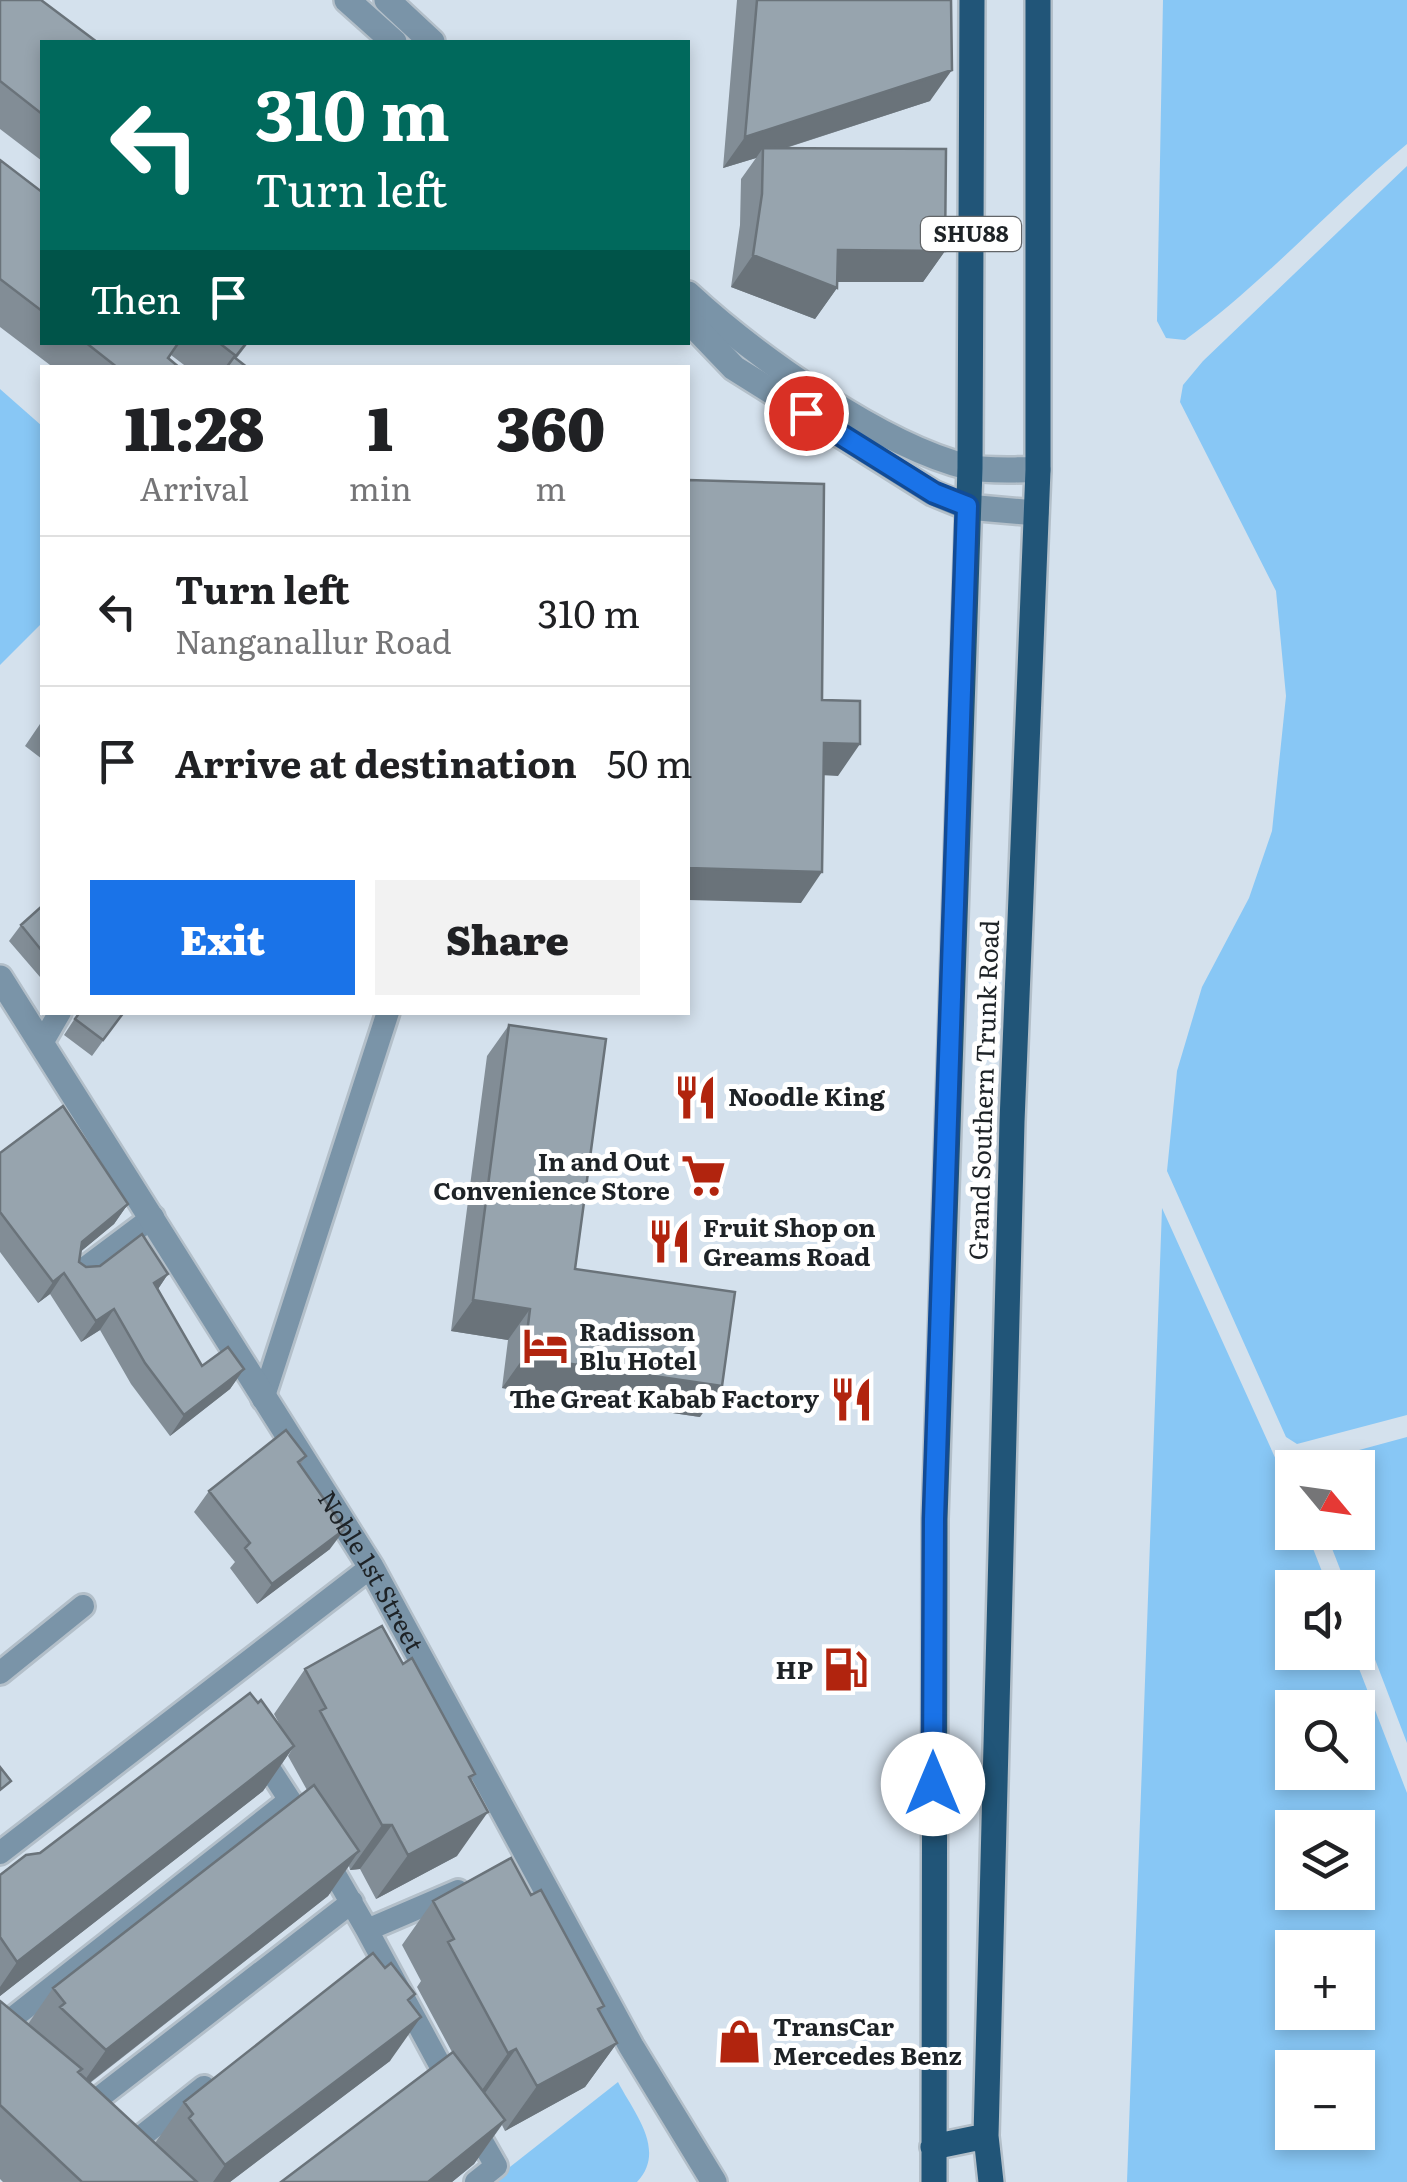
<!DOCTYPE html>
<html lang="en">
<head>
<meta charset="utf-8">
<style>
  :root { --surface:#fff; --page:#f2f2f2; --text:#202124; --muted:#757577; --line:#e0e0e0; --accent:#1a73e8 }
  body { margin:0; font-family:Literata,serif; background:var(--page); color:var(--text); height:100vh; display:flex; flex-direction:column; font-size:38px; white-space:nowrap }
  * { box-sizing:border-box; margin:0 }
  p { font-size:32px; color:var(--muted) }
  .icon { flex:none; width:55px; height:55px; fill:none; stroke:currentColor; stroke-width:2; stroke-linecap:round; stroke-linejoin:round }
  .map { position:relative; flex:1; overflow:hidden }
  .sheet { position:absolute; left:40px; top:365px; width:650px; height:650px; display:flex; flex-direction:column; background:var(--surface); border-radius:0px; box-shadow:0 5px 15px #0003 }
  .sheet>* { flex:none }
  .guide { position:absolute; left:40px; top:40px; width:650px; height:305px; border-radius:0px; box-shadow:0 5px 15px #0003; background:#00695c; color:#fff; overflow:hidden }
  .needle { width:65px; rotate:119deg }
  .controls { position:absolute; left:1275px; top:1450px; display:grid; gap:20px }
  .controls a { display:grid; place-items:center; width:100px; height:100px; border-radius:0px; background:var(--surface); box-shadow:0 5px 15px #0003; font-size:50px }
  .pin { position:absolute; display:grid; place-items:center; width:85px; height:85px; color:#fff; margin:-42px; border:5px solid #fff; border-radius:50%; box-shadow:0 2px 10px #0007 }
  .me { position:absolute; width:110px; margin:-55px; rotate:0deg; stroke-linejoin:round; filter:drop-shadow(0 0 8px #0008) }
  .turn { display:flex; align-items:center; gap:35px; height:210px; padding:0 50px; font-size:45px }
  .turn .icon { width:130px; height:130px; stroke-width:2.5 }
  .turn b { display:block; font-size:70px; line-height:85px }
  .then { display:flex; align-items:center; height:95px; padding:0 50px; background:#0003; gap:20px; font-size:38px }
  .eta { display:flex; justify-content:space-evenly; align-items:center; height:170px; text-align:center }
  .eta b { font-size:60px; font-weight:800; line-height:70px }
  .button { display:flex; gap:20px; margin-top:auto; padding:20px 50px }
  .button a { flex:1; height:115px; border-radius:0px; background:var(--accent); color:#fff; font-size:40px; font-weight:800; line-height:115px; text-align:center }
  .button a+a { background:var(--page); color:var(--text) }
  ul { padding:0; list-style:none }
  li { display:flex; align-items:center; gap:30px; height:150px; padding:0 50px; border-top:2px solid var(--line) }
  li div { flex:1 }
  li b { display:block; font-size:38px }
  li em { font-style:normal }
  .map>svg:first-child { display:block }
</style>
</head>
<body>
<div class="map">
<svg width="1407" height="2182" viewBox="0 0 1407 2182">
  <rect width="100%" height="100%" fill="#d4e1ed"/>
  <path fill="#88c7f5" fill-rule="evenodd" d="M1163,0H1407V144C1332,206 1264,283 1185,340L1166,338L1157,321Z
    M1407,166V1415L1297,1444L1286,1437L1167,1171L1177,1071L1202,987L1249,898L1272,831L1286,696L1276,591L1180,402L1183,385L1203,361Z
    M0,389L42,426V623L0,665Z
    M1162,1208L1292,1495V1532L1307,1533L1328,1587L1292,1588V1652L1353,1653L1407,1793V2182H1127ZM1292,1708H1358V1772H1292ZM1292,1828H1358V1892H1292ZM1292,1948H1358V2012H1292ZM1292,2068H1358V2132H1292Z
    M1407,1437V1743L1358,1615V1588L1347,1587L1326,1533L1358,1532V1468L1325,1467L1337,1456Z
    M618,2082C634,2113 667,2150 637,2182H491Z"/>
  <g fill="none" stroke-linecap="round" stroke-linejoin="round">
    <defs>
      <path id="minor" d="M42,1043L60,1012
        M77,1274L153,1217
        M263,1399L388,1012
        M0,1673L83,1606
        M258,1751L306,1825
        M0,1853L371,1567
        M325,1857L367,1930L458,1891
        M367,1930L453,2089
        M0,2028L290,1800
        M78,2114L352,1902
        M471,2122L496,2166L476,2182
        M123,2151L204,2087"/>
      <g id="tertiary">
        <path d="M347,0L394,42"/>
        <path d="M387,0L432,42"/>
        <path d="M688,294C754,355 881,446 968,467C990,472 1016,469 1038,470"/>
        <path d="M688,320L734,368L933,493L967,507L1036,513"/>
        <path id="s1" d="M0,978L371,1567L631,2046L714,2182"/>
      </g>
      <path id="primary" d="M933,2147L986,2136
        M934,2182L935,1519L970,468L972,0
        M991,2182L986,2136L1012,1122L1038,470V0"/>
    </defs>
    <use href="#minor" stroke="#b3bfc9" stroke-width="28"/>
    <use href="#tertiary" stroke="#b3bfc9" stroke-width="30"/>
    <use href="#primary" stroke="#b3bfc9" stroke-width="30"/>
    <use href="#minor" stroke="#7a94a8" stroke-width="22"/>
    <use href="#tertiary" stroke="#7a94a8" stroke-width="25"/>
    <use href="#primary" stroke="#215578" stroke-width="25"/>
  </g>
  <path fill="#828d96" d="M0,0L42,42V161L0,129Z
    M737,0H951L930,101L786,148L945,251L923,282H837V288L815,319L731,287L740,225L741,179L756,158L723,168Z
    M0,160L42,192V342H249L236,359L248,368H188L171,355L169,359L180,368H54L0,327Z
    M42,721V759L25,746Z
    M42,906V974L40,977L9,941L21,925Z
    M79,1012H124L92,1056L64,1035Z
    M509,1025L575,1269L700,1417L502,1388L508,1340L451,1331L487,1056Z
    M0,1153L128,1204L114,1224L80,1252L79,1262L86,1267L168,1274L158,1289L202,1366L244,1369L230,1389L170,1436L131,1384L100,1330L81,1342L50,1294L38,1303L0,1252Z
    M306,1456L300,1465L330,1549L257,1604L230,1568L235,1562L194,1512L209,1491Z
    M403,1664L475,1774L471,1780L457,1856L376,1899L360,1869L350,1870L349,1866L328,1896L90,2083L155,2143L184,2102L409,2002L390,2061L230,2182H3L0,2179V2001L28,2024L53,1988L307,1790L288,1756L292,1749L263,1791L0,1996V1875L281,1727L274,1714L305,1669Z
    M531,1895L604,2006L600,2012L617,2043L585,2087L505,2131L502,2125L474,2164L452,2182H281L452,2052L417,1987L421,1981L402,1945L433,1901Z"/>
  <path fill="#6a737a" d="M952,70L930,101L763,155V148L756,158L723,168L745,137Z
    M838,250L945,251L923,282H821L837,288L815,319L731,287L753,255Z
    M824,743L860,744L838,776L802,774Z
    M688,868L822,872L801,903L688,900Z
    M128,1204L114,1224L67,1263L82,1242Z
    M64,1273L50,1294L38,1303L53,1282Z
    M168,1274L154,1295V1283Z
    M473,1300L530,1309L508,1340L451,1331Z
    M114,1309L100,1330L81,1342L96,1321Z
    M524,1357L722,1386L700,1417L502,1388Z
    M244,1369L230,1389L170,1436L184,1415Z
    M345,1529L330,1549L257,1604L272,1584Z
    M294,1746L263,1791L0,1996V1987L17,1962Z
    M488,1812L457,1856L376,1899L408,1855Z
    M382,1825H392L360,1869L350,1870Z
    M359,1851L328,1896L75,2094L106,2050Z
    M421,2017L390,2061L230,2182H213L225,2165Z
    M617,2043L585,2087L505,2131L537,2086Z
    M516,2049L485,2093L477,2097L508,2053Z
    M505,2120L474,2164L452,2182H428Z"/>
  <path fill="#97a4ae" stroke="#6a737a" stroke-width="2.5" d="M0,0H41L97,42H42V114L0,81Z
    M757,0H951L952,70L745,137Z
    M763,148L946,149L945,251L838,250L837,288L753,255L762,194Z
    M0,160L42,192V311L0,279Z
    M85,342H179L168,358L180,368H118Z
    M218,342H247L236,356Z
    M234,357L248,368H226Z
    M688,480L824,484L822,700L860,701V744L824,743L822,872L688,868Z
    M42,906V951L21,925Z
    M80,1012H124L103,1040L75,1019Z
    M509,1025L606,1039L575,1269L735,1292L722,1386L524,1357L530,1309L473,1300Z
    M63,1106L128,1204L82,1242L79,1262L86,1267L100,1266L142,1234L168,1274L154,1283L202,1366L228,1347L244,1369L184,1415L145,1363L114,1309L96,1321L64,1273L53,1282L0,1212V1153Z
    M286,1430L306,1456L298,1462L345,1529L272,1584L245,1548L250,1543L209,1491Z
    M382,1626L403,1664L412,1658L475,1774L469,1777L488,1812L408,1855L392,1825H382L320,1711L326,1708L305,1669Z
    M250,1693L258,1703L261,1700L294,1746L17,1962L0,1937V1875L26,1855L40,1853Z
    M0,1767L11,1781L0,1790Z
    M314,1785L359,1851L106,2050L60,2007L65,2003L53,1988Z
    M511,1858L531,1895L541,1890L604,2006L598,2009L617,2043L537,2086L516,2049L508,2053L448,1942L454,1939L433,1901Z
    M373,1953L385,1968L391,1963L415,1994L408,2000L421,2017L225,2165L189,2118L193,2114L184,2102Z
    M0,2001L82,2069L78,2072L197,2182H82L0,2105Z
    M453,2052L505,2120L428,2182H281Z"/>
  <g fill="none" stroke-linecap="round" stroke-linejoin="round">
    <defs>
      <path id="route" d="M806,413L934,493L967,506L934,1519L933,1784"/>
    </defs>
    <use href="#route" stroke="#114b97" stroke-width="25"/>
    <use href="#route" stroke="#1a73e8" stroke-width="18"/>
  </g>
  <defs>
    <symbol id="restaurant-bare" viewBox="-9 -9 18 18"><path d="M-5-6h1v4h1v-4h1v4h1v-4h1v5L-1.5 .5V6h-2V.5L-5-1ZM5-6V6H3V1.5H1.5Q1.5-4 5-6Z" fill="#b1240e" stroke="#fff" stroke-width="2.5" paint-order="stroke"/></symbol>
    <symbol id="supermarket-bare" viewBox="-9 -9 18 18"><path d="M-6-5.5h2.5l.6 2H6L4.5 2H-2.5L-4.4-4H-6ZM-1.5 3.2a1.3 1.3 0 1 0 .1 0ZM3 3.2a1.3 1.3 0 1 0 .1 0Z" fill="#b1240e" stroke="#fff" stroke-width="2.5" paint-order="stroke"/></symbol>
    <symbol id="hotel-bare" viewBox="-9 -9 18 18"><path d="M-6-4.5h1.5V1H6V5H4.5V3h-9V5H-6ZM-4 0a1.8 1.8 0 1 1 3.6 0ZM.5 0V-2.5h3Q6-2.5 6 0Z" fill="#b1240e" stroke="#fff" stroke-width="2.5" paint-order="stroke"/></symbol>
    <symbol id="fuel-bare" viewBox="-9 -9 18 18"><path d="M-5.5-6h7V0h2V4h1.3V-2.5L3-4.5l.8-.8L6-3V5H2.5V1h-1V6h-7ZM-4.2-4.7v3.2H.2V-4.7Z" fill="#b1240e" stroke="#fff" stroke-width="2.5" paint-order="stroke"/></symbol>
    <symbol id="shop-bare" viewBox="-9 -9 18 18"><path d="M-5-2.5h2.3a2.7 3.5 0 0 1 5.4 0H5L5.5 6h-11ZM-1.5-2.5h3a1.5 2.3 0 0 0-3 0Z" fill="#b1240e" stroke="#fff" stroke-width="2.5" paint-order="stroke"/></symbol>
  </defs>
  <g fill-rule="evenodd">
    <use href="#restaurant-bare" x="664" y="1066" width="63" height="63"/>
    <use href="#supermarket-bare" x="672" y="1144" width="63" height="63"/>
    <use href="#restaurant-bare" x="638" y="1210" width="63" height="63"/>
    <use href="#hotel-bare" x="514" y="1314" width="63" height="63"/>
    <use href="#restaurant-bare" x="820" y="1368" width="63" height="63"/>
    <use href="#fuel-bare" x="814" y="1638" width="63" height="63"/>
    <use href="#shop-bare" x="708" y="2010" width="63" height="63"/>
  </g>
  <g text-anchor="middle" stroke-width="10" stroke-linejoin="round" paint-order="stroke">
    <rect fill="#fff" stroke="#626568" stroke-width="2.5" x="921" y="217" width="100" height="34" rx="8"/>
    <g font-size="22" font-weight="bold" fill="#1e2327">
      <text x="971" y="242">SHU88</text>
    </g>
    <g font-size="25" fill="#1e2327" stroke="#fff">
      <text transform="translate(984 1090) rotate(-88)" y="9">Grand Southern Trunk Road</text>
      <text dy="9" stroke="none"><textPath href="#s1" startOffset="700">Noble 1st Street</textPath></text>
    </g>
    <g font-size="25" font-weight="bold" fill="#1e2327" stroke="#fff" text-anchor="start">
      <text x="728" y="1106">Noodle King</text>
      <text x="670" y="1171" text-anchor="end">In and Out<tspan x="670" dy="29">Convenience Store</tspan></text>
      <text x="703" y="1237">Fruit Shop on<tspan x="703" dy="29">Greams Road</tspan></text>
      <text x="579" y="1341">Radisson<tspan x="579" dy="29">Blu Hotel</tspan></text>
      <text x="819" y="1408" text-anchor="end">The Great Kabab Factory</text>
      <text x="813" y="1679" text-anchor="end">HP</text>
      <text x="773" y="2036">TransCar<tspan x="773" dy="29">Mercedes Benz</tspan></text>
    </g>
  </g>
</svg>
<div class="controls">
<a><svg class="needle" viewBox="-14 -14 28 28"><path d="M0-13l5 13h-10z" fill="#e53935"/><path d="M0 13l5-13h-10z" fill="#757577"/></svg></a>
<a><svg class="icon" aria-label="sound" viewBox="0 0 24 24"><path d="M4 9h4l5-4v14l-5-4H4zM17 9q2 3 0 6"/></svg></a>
<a><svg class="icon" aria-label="search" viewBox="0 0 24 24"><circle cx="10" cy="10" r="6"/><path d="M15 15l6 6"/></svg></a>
<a><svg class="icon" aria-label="layers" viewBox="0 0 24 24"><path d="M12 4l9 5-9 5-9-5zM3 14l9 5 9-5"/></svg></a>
<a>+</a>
<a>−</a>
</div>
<div class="pin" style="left:806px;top:413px;background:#d93025"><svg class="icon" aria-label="arrive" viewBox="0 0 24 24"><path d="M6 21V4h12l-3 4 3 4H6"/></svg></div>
<svg class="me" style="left:933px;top:1784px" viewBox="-20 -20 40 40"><circle r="19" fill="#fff"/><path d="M0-13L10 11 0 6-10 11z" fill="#1a73e8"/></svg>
<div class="guide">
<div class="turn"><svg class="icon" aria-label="left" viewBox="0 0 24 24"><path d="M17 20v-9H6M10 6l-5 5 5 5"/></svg><div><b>310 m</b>Turn left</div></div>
<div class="then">Then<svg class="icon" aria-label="arrive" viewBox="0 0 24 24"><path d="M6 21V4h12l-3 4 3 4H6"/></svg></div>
</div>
<section class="sheet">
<div class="eta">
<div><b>11:28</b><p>Arrival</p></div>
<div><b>1</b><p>min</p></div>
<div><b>360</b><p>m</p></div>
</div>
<ul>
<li><svg class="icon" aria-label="left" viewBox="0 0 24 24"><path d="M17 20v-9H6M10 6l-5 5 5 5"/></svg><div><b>Turn left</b><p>Nanganallur Road</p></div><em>310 m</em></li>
<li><svg class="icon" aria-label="arrive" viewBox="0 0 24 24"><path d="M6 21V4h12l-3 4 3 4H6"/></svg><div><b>Arrive at destination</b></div><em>50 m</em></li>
</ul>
<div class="button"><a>Exit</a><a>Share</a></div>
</section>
</div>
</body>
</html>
